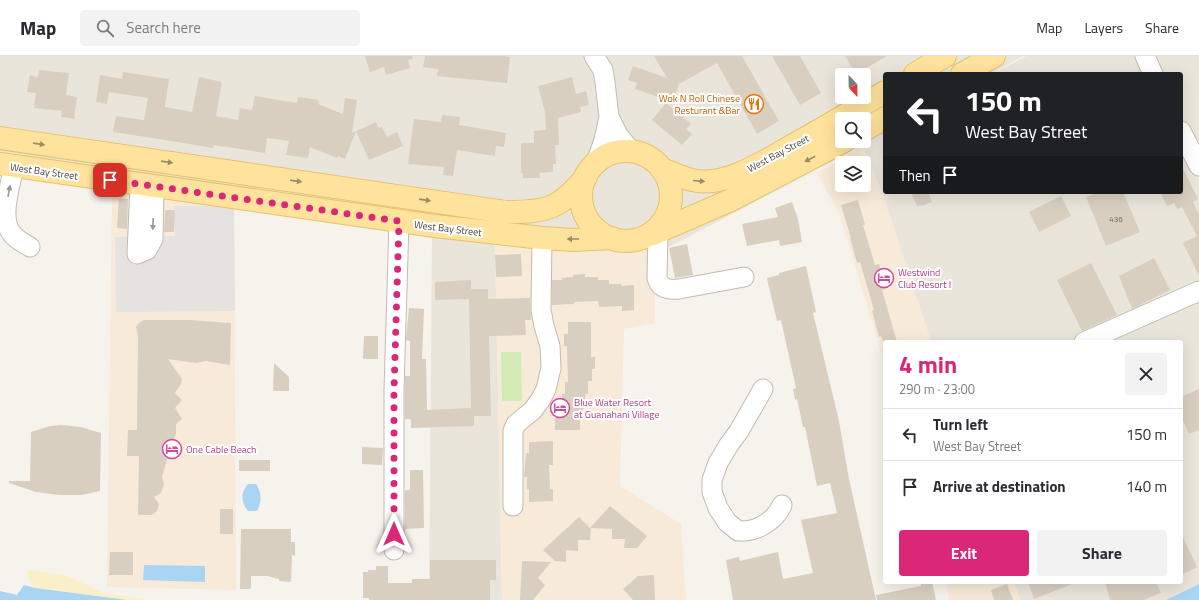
<!DOCTYPE html>
<html lang="en">
<head>
<meta charset="utf-8">
<style>
  :root { --surface:#fff; --page:#f2f2f3; --text:#2b2b33; --muted:#7c7c81; --line:#e1e1e2; --accent:#db2777 }
  body { margin:0; font-family:"Titillium Web",sans-serif; background:var(--page); color:var(--text); height:100vh; display:flex; flex-direction:column; font-size:15px; white-space:nowrap }
  * { box-sizing:border-box; margin:0 }
  p { font-size:13px; color:var(--muted) }
  .icon { flex:none; width:22px; height:22px; fill:none; stroke:currentColor; stroke-width:2; stroke-linecap:round; stroke-linejoin:round }
  .map { position:relative; flex:1; overflow:hidden }
  .side { position:absolute; left:883px; top:284px; width:300px; height:244px; display:flex; flex-direction:column; background:var(--surface); border-radius:4px; box-shadow:0 4px 16px #0002 }
  .side>* { flex:none }
  .guide { position:absolute; left:883px; top:16px; width:300px; height:122px; border-radius:4px; box-shadow:0 4px 16px #0002; background:#202124; color:#fff; overflow:hidden }
  .needle { width:26px; rotate:158deg }
  .buttons { position:absolute; left:835px; top:12px; display:grid; gap:8px }
  .buttons a { display:grid; place-items:center; width:36px; height:36px; border-radius:4px; background:var(--surface); box-shadow:0 4px 16px #0002; font-size:20px }
  .pin { position:absolute; display:grid; place-items:center; width:34px; height:34px; color:#fff; margin:-17px; border-radius:8px; box-shadow:0 2px 6px #0006 }
  .me { position:absolute; width:44px; margin:-22px; rotate:0deg; stroke-linejoin:round; filter:drop-shadow(0 0 3px #0008) }
  .turn { display:flex; align-items:center; gap:14px; height:84px; padding:0 16px; font-size:18px }
  .turn .icon { width:52px; height:52px; stroke-width:2.5 }
  .turn b { display:block; font-size:28px; line-height:34px }
  .then { display:flex; align-items:center; height:38px; padding:0 16px; background:#0003; gap:8px; font-size:15px }
  .round { display:grid; place-items:center; flex:none; width:42px; height:42px; border-radius:4px; background:var(--page) }
  .overview { display:flex; align-items:center; justify-content:space-between; height:68px; padding:0 16px }
  h1 { font-size:24px; font-weight:700; line-height:30px; color:var(--accent) }
  .primary-button { display:flex; gap:8px; margin-top:auto; padding:8px 16px }
  .primary-button a { flex:1; height:46px; border-radius:4px; background:var(--accent); color:#fff; font-size:16px; font-weight:700; line-height:46px; text-align:center }
  .primary-button a+a { background:var(--page); color:var(--text) }
  ul { padding:0; list-style:none }
  li { display:flex; align-items:center; gap:12px; height:52px; padding:0 16px; border-top:1px solid var(--line) }
  li div { flex:1 }
  li b { display:block; font-size:15px }
  li em { font-style:normal }
  header { display:flex; align-items:center; gap:24px; box-sizing:border-box; height:56px; padding:0 20px; background:var(--surface); border-bottom:1px solid var(--line) }
  header strong { font-size:19px }
  nav { display:flex; gap:22px; margin-inline-start:auto; font-size:14px }
  .search { width:280px; height:36px; background:var(--page); display:flex; align-items:center; gap:10px; box-sizing:border-box; padding:0 14px; border-radius:4px; color:var(--muted); font-size:15px }
  .map>svg:first-child { display:block }
</style>
</head>
<body>
<header>
<strong>Map</strong>
<div class="search"><svg class="icon" aria-label="search" viewBox="0 0 24 24"><circle cx="10" cy="10" r="6"/><path d="M15 15l6 6"/></svg>Search here</div>
<nav><a>Map</a><a>Layers</a><a>Share</a></nav>
</header>
<div class="map">
<svg width="1199" height="544" viewBox="0 0 1199 544">
  <rect width="100%" height="100%" fill="#f6f3ec"/>
  <path fill="#eae5da" fill-rule="evenodd" d="M0,0H1023L991,18H885V136H1181V18H993L1026,0H1199V528L1166,544H1020L1014,526H1181V286H931L882,136L862,90L669,191L627,196L498,188L0,116ZM842,19H864V41H842ZM842,63H864V85H842Z
    M432,180L495,188L502,544H429Z"/>
  <path fill="#f7ead8" fill-rule="evenodd" d="M862,90L882,136L931,286H885V310L839,157L817,117ZM842,107H864V129H842Z
    M112,134L234,150L236,534L107,531Z
    M495,188L624,196L655,188V267L624,273L620,430L681,468L686,544H502Z
    M946,526H1014L1020,544H949Z"/>
  <path fill="#d2eab5" d="M501,296H521L522,345H502Z"/>
  <path fill="#f9efc9" d="M29,514L67,520L104,537L148,544H75L34,532L27,519Z"/>
  <path fill="#e5e3e0" d="M174,150H234L235,255L116,256L115,181L175,180Z"/>
  <path fill="#a9d4f2" d="M248,428H256C262,437 262,446 257,455H248C241,446 240,437 248,428Z
    M144,509L205,510V526L143,524Z
    M1199,528V544H1166Z
    M24,529L35,532L127,544H0V535L17,539Z"/>
  <path fill="#d8cfc1" d="M365,0H412L413,3L408,4L410,12L386,19L384,11L370,16Z
    M425,0H502L510,1L507,27L437,20L438,13L423,11Z
    M654,0H742L779,65L757,78L717,7L679,28L673,46L635,33L637,27L628,24L633,10L667,22Z
    M772,0H800L821,37L800,49Z
    M845,0H887L856,18Z
    M39,14L69,17L66,39L77,41L74,63L61,61L62,55L34,52L36,37L27,36L30,19L38,21Z
    M123,16L169,23L165,51L192,56L199,21L222,26L216,60L238,64L240,52L252,54L255,40L297,47L298,41L319,44L318,48L343,58L345,42L357,44L352,77L376,66L379,72L382,71L387,81L397,76L403,90L369,104L356,75L345,103L338,100L337,102L310,91L308,102L286,99L289,85L267,82L265,97L214,89L213,92L159,83L113,76L116,60L144,64L148,42L109,36L107,48L96,46L100,19L122,23Z
    M572,21L576,38L586,35L589,49L580,51L581,56L558,62L559,89H555L556,108H553V116L539,117L540,122H523V117H521V87H534V75L546,74L545,56L538,30Z
    M666,47L691,68L686,73L692,78L682,89L652,64Z
    M442,59L460,61L459,69L506,77L504,91L496,90L495,100L457,94L453,120L443,119L444,111L408,108L414,63L441,66Z
    M1181,108L1198,143L1193,146L1199,159V220L1183,187L1197,180L1182,151L1177,153L1174,147L1167,150L1160,136H1181Z
    M911,136H928L932,146L921,150V149L917,150Z
    M1099,136H1123L1140,176L1106,190L1086,141Z
    M1061,140L1071,160L1039,176L1029,156Z
    M119,143H128L127,173L117,172Z
    M858,144L865,169H863L875,209L879,208L886,233L882,234L897,286H883L881,280L879,281L872,255L874,254L860,206L857,207L850,182H851L841,149Z
    M792,146L798,163L802,186L780,190L779,184L747,190L742,168L778,161L775,152Z
    M165,154H175L174,176H164Z
    M687,188L693,219L675,222L669,192Z
    M521,198L522,220L496,221L495,199Z
    M1154,202L1170,234L1132,253L1119,220Z
    M1091,207L1117,259L1082,275L1057,224Z
    M806,210L816,256L813,257L839,365L849,423L876,544H733L726,504L739,501L740,505L778,496L783,523L813,517L801,464L837,457L830,427L817,430L805,371H803L797,343L795,344L793,333L796,332L781,264L777,265L768,227L767,222L779,219V217Z
    M585,218V221H598V224H609V228H621V230L634,229V254L622,255V250L599,251L598,245L574,246V248L552,249V224H562V222L573,221V219Z
    M471,224V233H488V243L530,242L531,264H525L526,279L489,280L491,360H474V370L411,372V363H405V320H410V285L406,284L409,252L424,253L422,303H426L427,354L471,352L469,243L435,244V226Z
    M144,264H189L231,267L230,309L206,305L196,307L168,303L182,323L181,328L175,337L182,344L175,352L182,363L176,368V378L173,384L172,398L167,404L162,421L164,428L161,437L154,441L159,448L157,455L152,459H138L139,400H127L128,374H137L138,280L136,271L139,267Z
    M568,266H591V301H595V313H592V325H588V338H585V349H583V361H580V374H555V362H559V350H562V338H565V326H568L567,290H564V278H568Z
    M364,280H378V303H363Z
    M274,307L289,321V335H273Z
    M1199,333V374L1189,378L1181,360V341Z
    M61,369L81,371L101,377L100,435L81,439H59L36,436L9,427V425H30L31,376L50,370Z
    M553,385V409H549L550,433H553V445L529,446V433H527V421H524L526,397H529V386Z
    M362,391L383,392L382,409L362,408Z
    M239,404H270V415H239Z
    M410,414H423L424,472L405,473V434H410Z
    M610,450L647,480L637,492H624L625,483H612V473L591,472L590,484H578V495L566,494V506L555,505L543,494L579,461L590,472Z
    M220,453H233V478H220Z
    M241,473H291V486H295V500L292,499L291,526L279,525V523L267,520H251V533H240Z
    M1181,477L1197,511L1181,519Z
    M110,496H133V519H109Z
    M430,504H496V524H490V544H369V542H363V516H368V514H376V510H388V527H412V523H430Z
    M522,505L551,506L538,522L545,529L533,544H520Z
    M654,519L655,544H633L623,533L638,520Z
    M921,526H932L936,544H877L876,539L921,530Z
    M1028,526H1075V527L1034,543Z
    M1105,526H1156L1161,537L1144,544H1110Z
    M1007,528L1013,544H994L991,534Z"/>
  <g fill="none" stroke-linecap="round" stroke-linejoin="round">
    <defs>
      <path id="minor" d="M594,0L603,14L605,26L609,61L604,84L596,107
        M1145,0L1153,18
        M609,61L618,79L631,95
        M1181,75L1199,110
        M14,110C11,127 1,157 9,173C13,182 22,186 30,191
        M140,129L137,198L147,194L153,183L154,131
        M658,176L657,222C660,233 669,234 679,233L744,221
        M1084,286L1199,235
        M763,333L739,375L728,390L718,407L712,424V436L718,452L727,466L738,475C742,475 747,475 751,474C764,471 777,461 782,449
        M513,450V375L516,368L533,354L541,343L546,333L551,312L550,290L544,270L541,254L542,182
        M394,494V334L399,165"/>
      <path id="major" d="M915,18L945,0
        M962,18L994,0
        M864,74L885,62
        M0,82L506,156C548,156 559,153 586,121
        M581 140a45 45 0 1 1 90 0a45 45 0 1 1-90 0Z
        M0,108L435,170L542,182L573,184L612,182
        M662,113C673,117 684,123 697,125C729,130 768,103 795,88C826,71 855,53 885,36
        M653,178L731,144L844,85"/>
    </defs>
    <use href="#minor" stroke="#c2bbae" stroke-width="21"/>
    <use href="#major" stroke="#e6c16a" stroke-width="24"/>
    <use href="#minor" stroke="#fff" stroke-width="19"/>
    <use href="#major" stroke="#ffe39c" stroke-width="22"/>
  </g>
  <defs><path id="oneway-solid" d="M-6-.8H1V-3.2L6.5 0L1 3.2V.8H-6Z"/></defs>
  <g fill="#9c8c66">
    <use href="#oneway-solid" transform="translate(39 88) rotate(8)"/>
    <use href="#oneway-solid" transform="translate(810 103) rotate(153)"/>
    <use href="#oneway-solid" transform="translate(167 106) rotate(8)"/>
    <use href="#oneway-solid" transform="translate(296 125) rotate(8)"/>
    <use href="#oneway-solid" transform="translate(699 125) rotate(5)"/>
    <use href="#oneway-solid" transform="translate(425 144) rotate(8)"/>
    <use href="#oneway-solid" transform="translate(573 183) rotate(-180)"/>
  </g>
  <g fill="#9c9892">
    <use href="#oneway-solid" transform="translate(9 135) rotate(-80)"/>
    <use href="#oneway-solid" transform="translate(153 168) rotate(92)"/>
  </g>
  <g fill="none" stroke-linecap="round" stroke-linejoin="round">
    <path stroke="#db2777" stroke-width="7" stroke-dasharray="0 12.6" d="M110,124L399,165L394,334V478"/>
  </g>
  <defs>
    <symbol id="restaurant-ring" viewBox="-11 -11 22 22"><circle r="9.5" fill="#fff" stroke="#e8710a" stroke-width="1.5"/><path d="M-5-6h1v4h1v-4h1v4h1v-4h1v5L-1.5 .5V6h-2V.5L-5-1ZM5-6V6H3V1.5H1.5Q1.5-4 5-6Z" fill="#e8710a"/></symbol>
    <symbol id="hotel-ring" viewBox="-11 -11 22 22"><circle r="9.5" fill="#fff" stroke="#d1479c" stroke-width="1.5"/><path d="M-6-4.5h1.5V1H6V5H4.5V3h-9V5H-6ZM-4 0a1.8 1.8 0 1 1 3.6 0ZM.5 0V-2.5h3Q6-2.5 6 0Z" fill="#d1479c"/></symbol>
  </defs>
  <g fill-rule="evenodd">
    <use href="#restaurant-ring" x="743" y="37" width="22" height="22"/>
    <use href="#hotel-ring" x="873" y="211" width="22" height="22"/>
    <use href="#hotel-ring" x="549" y="341" width="22" height="22"/>
    <use href="#hotel-ring" x="161" y="382" width="22" height="22"/>
  </g>
  <g text-anchor="middle" stroke-width="4" stroke-linejoin="round" paint-order="stroke">
    <g font-size="8" fill="#6e675b">
      <text x="1116" y="166">436</text>
    </g>
    <g font-size="10" fill="#c56008" stroke="#fff" text-anchor="end">
      <text x="740" y="46">Wok N Roll Chinese<tspan x="740" dy="12">Resturant &amp;Bar</tspan></text>
    </g>
    <g font-size="10" fill="#4b4439" stroke="#fff">
      <text transform="translate(778 97) rotate(-28)" y="4">West Bay Street</text>
      <text transform="translate(44 115) rotate(8)" y="4">West Bay Street</text>
      <text transform="translate(448 172) rotate(7)" y="4">West Bay Street</text>
    </g>
    <g font-size="10" fill="#b23c85" stroke="#fff" text-anchor="start">
      <text x="898" y="220">Westwind<tspan x="898" dy="12">Club Resort I</tspan></text>
      <text x="574" y="350">Blue Water Resort<tspan x="574" dy="12">at Guanahani Village</tspan></text>
      <text x="186" y="397">One Cable Beach</text>
    </g>
  </g>
</svg>
<div class="buttons">
<a><svg class="needle" viewBox="-14 -14 28 28"><path d="M0-13l5 13h-10z" fill="#e53935"/><path d="M0 13l5-13h-10z" fill="#7c7c81"/></svg></a>
<a><svg class="icon" aria-label="search" viewBox="0 0 24 24"><circle cx="10" cy="10" r="6"/><path d="M15 15l6 6"/></svg></a>
<a><svg class="icon" aria-label="layers" viewBox="0 0 24 24"><path d="M12 4l9 5-9 5-9-5zM3 14l9 5 9-5"/></svg></a>
</div>
<div class="pin" style="left:110px;top:124px;background:#d93025"><svg class="icon" aria-label="arrive" viewBox="0 0 24 24"><path d="M6 21V4h12l-3 4 3 4H6"/></svg></div>
<svg class="me" style="left:394px;top:478px" viewBox="-20 -20 40 40"><path d="M0-17L14 15 0 8-14 15z" fill="#db2777" stroke="#fff" stroke-width="4"/></svg>
<div class="guide">
<div class="turn"><svg class="icon" aria-label="left" viewBox="0 0 24 24"><path d="M17 20v-9H6M10 6l-5 5 5 5"/></svg><div><b>150 m</b>West Bay Street</div></div>
<div class="then">Then<svg class="icon" aria-label="arrive" viewBox="0 0 24 24"><path d="M6 21V4h12l-3 4 3 4H6"/></svg></div>
</div>
<section class="side">
<div class="overview"><div><h1>4 min</h1><p>290 m · 23:00</p></div><a class="round"><svg class="icon" aria-label="close" viewBox="0 0 24 24"><path d="M6 6l12 12M18 6L6 18"/></svg></a></div>
<ul>
<li><svg class="icon" aria-label="left" viewBox="0 0 24 24"><path d="M17 20v-9H6M10 6l-5 5 5 5"/></svg><div><b>Turn left</b><p>West Bay Street</p></div><em>150 m</em></li>
<li><svg class="icon" aria-label="arrive" viewBox="0 0 24 24"><path d="M6 21V4h12l-3 4 3 4H6"/></svg><div><b>Arrive at destination</b></div><em>140 m</em></li>
</ul>
<div class="primary-button"><a>Exit</a><a>Share</a></div>
</section>
</div>
</body>
</html>
